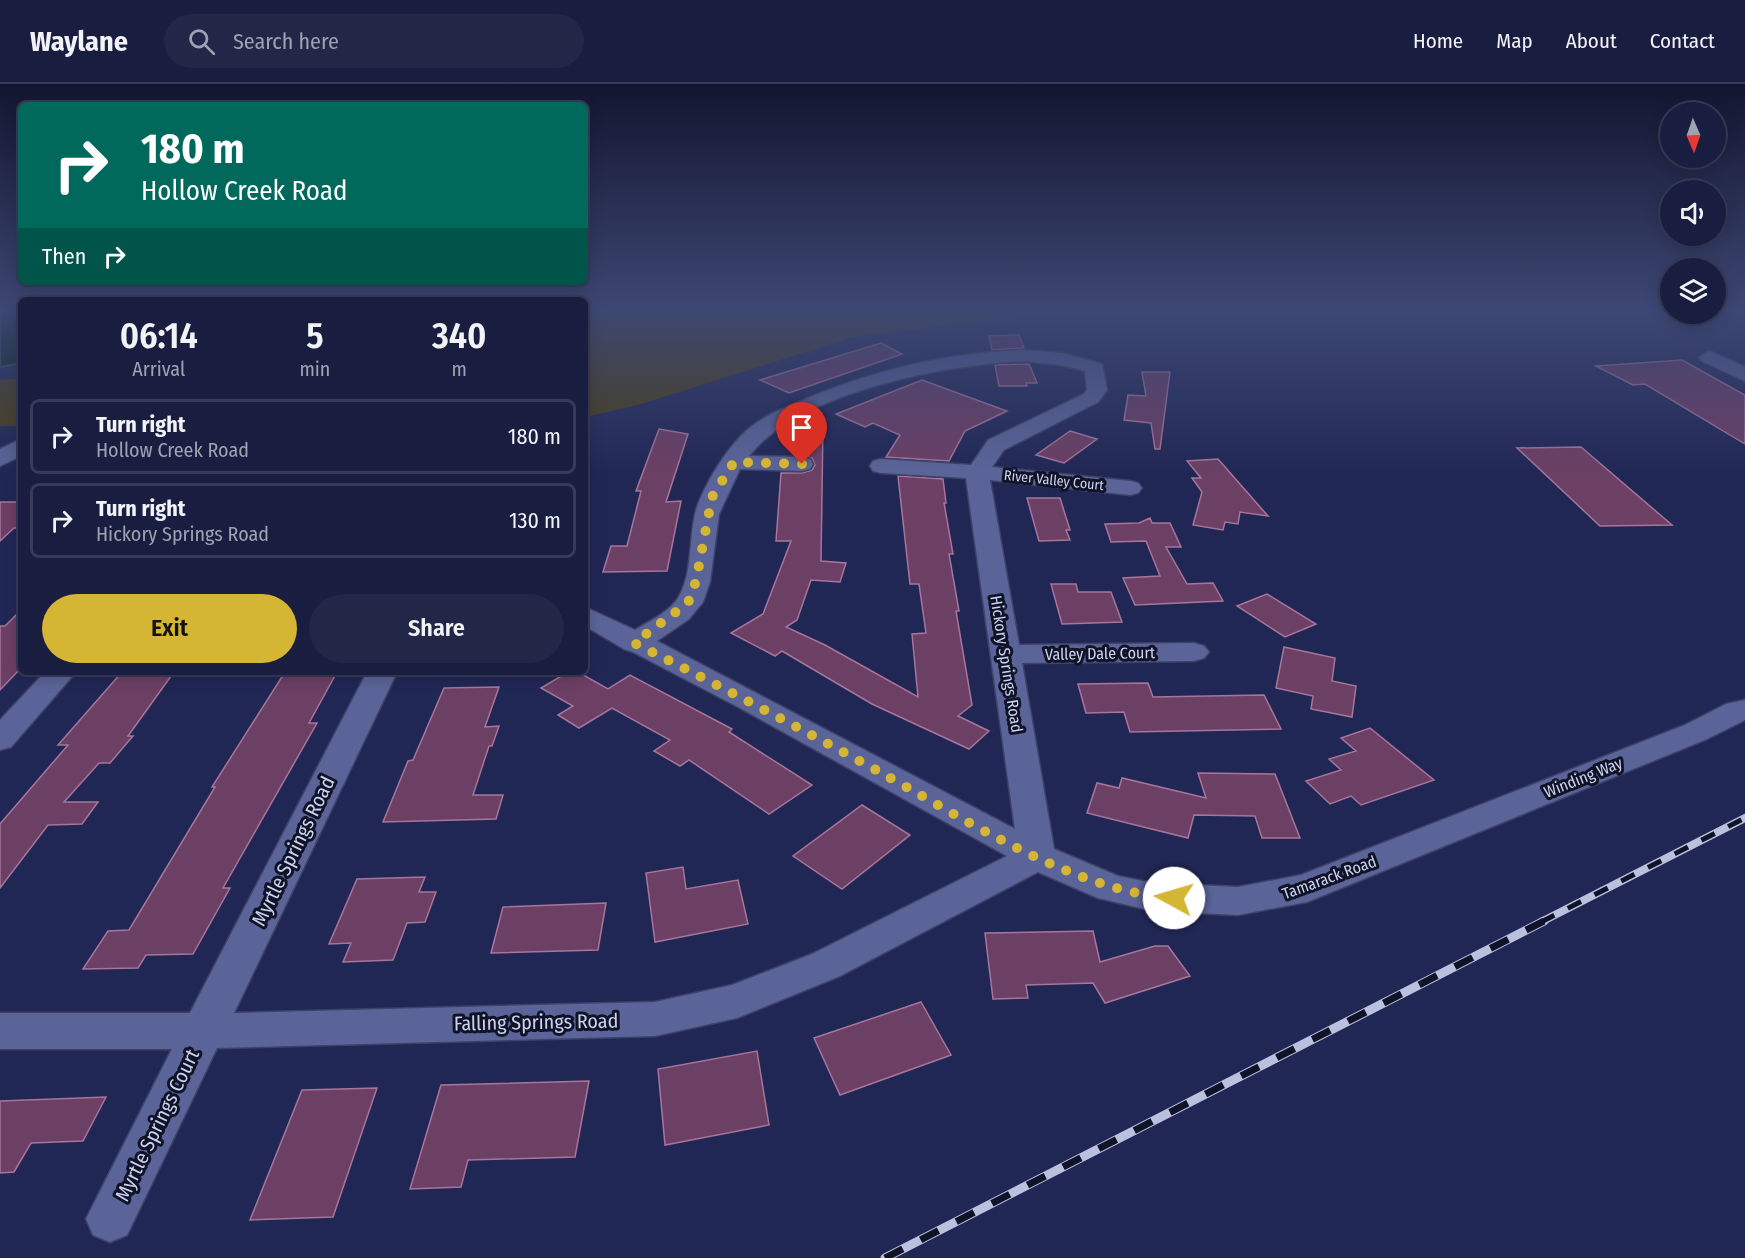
<!DOCTYPE html>
<html lang="en">
<head>
<meta charset="utf-8">
<style>
  :root { --surface:#191d40; --page:#222647; --text:#f1f3f6; --muted:#9fa2b1; --line:#373b59; --accent:#d5b534 }
  body { margin:0; font-family:"Fira Sans Condensed",sans-serif; background:var(--page); color:var(--text); height:100vh; display:flex; flex-direction:column; font-size:22px; white-space:nowrap }
  * { box-sizing:border-box; margin:0 }
  p { font-size:20px; color:var(--muted) }
  .icon { flex:none; width:33px; height:33px; fill:none; stroke:currentColor; stroke-width:2; stroke-linecap:round; stroke-linejoin:round }
  .map { position:relative; flex:1; overflow:hidden }
  .sheet { position:absolute; left:18px; top:213px; width:570px; height:378px; display:flex; flex-direction:column; background:var(--surface); border-radius:9px; box-shadow:0 3px 15px #0003,0 0 0 2px var(--line) }
  .sheet>* { flex:none }
  .top-card { position:absolute; left:18px; top:18px; width:570px; height:183px; border-radius:9px; box-shadow:0 3px 15px #0003,0 0 0 2px var(--line); background:#00695c; color:#fff; overflow:hidden }
  .needle { width:39px; rotate:178deg }
  .buttons { position:absolute; left:1660px; top:18px; display:grid; gap:12px }
  .buttons a { display:grid; place-items:center; width:66px; height:66px; border-radius:50%; background:var(--surface); box-shadow:0 3px 15px #0003,0 0 0 2px var(--line); font-size:30px }
  .pin { position:absolute; display:grid; place-items:center; width:51px; height:51px; color:#fff; margin:-62px -26px; border-radius:50% 50% 50% 0; rotate:-45deg; box-shadow:0 0 6px #0007 }
  .pin .icon { rotate:45deg }
  .me { position:absolute; width:66px; margin:-33px; rotate:276deg; stroke-linejoin:round; filter:drop-shadow(0 0 4px #0008) }
  .turn { display:flex; align-items:center; gap:21px; height:126px; padding:0 24px; font-size:27px }
  .turn .icon { width:78px; height:78px; stroke-width:2.5 }
  .turn b { display:block; font-size:42px; line-height:51px }
  .then { display:flex; align-items:center; height:57px; padding:0 24px; background:#0003; gap:12px; font-size:22px }
  .eta { display:flex; justify-content:space-evenly; align-items:center; height:102px; text-align:center }
  .eta b { font-size:36px; font-weight:600; line-height:42px }
  .primary-button { display:flex; gap:12px; margin-top:auto; padding:12px 24px }
  .primary-button a { flex:1; height:69px; border-radius:36px; background:var(--accent); color:#111; font-size:24px; font-weight:600; line-height:69px; text-align:center }
  .primary-button a+a { background:var(--page); color:var(--text) }
  ul { padding:0; list-style:none }
  li { display:flex; align-items:center; gap:18px; height:75px; margin:0 12px 9px; padding:0 12px; border:3px solid var(--line); border-radius:9px }
  li div { flex:1 }
  li b { display:block; font-size:22px }
  li em { font-style:normal }
  header { display:flex; align-items:center; gap:36px; box-sizing:border-box; height:84px; padding:0 30px; background:var(--surface); border-bottom:2px solid var(--line) }
  header strong { font-size:28px }
  nav { display:flex; gap:33px; margin-inline-start:auto; font-size:21px }
  .search { width:420px; height:54px; background:var(--page); display:flex; align-items:center; gap:15px; box-sizing:border-box; padding:0 21px; border-radius:33px; color:var(--muted); font-size:22px }
  .map>svg:first-child { display:block }
</style>
</head>
<body>
<header>
<strong>Waylane</strong>
<div class="search"><svg class="icon" aria-label="search" viewBox="0 0 24 24"><circle cx="10" cy="10" r="6"/><path d="M15 15l6 6"/></svg>Search here</div>
<nav><a>Home</a><a>Map</a><a>About</a><a>Contact</a></nav>
</header>
<div class="map">
<svg width="1745" height="1174" viewBox="0 0 1745 1174">
  <rect width="100%" height="100%" fill="#212755"/>
  <path fill="#4a3e11" d="M585,225H1049L1032,231L853,253L638,321L585,333Z
    M21,294V342H0V296Z"/>
  <path fill="#03200f" stroke="#3f5552" stroke-width="1.5" d="M0,225H21V279L0,283Z"/>
  <path fill="#6c3f64" stroke="#a7759c" stroke-width="1.5" d="M1019,251L1024,264L992,266L989,252Z
    M881,259L902,270L789,309L760,296Z
    M1682,276L1745,311V360L1645,300L1633,301L1596,282Z
    M1029,280L1037,299H1026L1027,302H999L995,281Z
    M1142,288H1170L1160,365H1155L1151,339L1124,336L1128,311L1146,312Z
    M922,296L1007,327L965,347L949,377L886,373L900,351L873,339L865,343L836,330Z
    M823,342L821,477L846,479L840,498L811,496L797,536L786,543L825,561L918,613L912,550L926,549L919,500H910L898,392L943,395L946,419H944L953,470H949L959,527H956L972,621L958,632L989,647L969,665L872,620L782,567L775,572L731,549L763,530L791,457H776L781,389H802L812,386L815,381L812,374L798,371L799,352Z
    M659,345L688,350L666,418L681,417L667,487L603,488L611,462H627L641,407H636Z
    M1070,347L1097,355L1064,379L1036,371Z
    M1581,363L1672,441L1600,442L1517,364Z
    M1218,375L1268,432L1240,428L1238,440L1225,438L1223,446L1193,441L1202,408L1192,394H1201L1187,377Z
    M1027,414H1060L1070,446H1066L1070,456L1039,457Z
    M0,418H21V444H14L0,457Z
    M1150,434L1152,439H1170L1181,463H1166L1187,500L1213,499L1223,517L1135,521L1123,494L1160,492L1146,457L1111,458L1105,440L1139,439Z
    M1051,500H1076L1078,508H1111L1122,538L1062,540Z
    M1267,510L1316,540L1285,553L1237,522Z
    M21,526V584L0,606V542H5Z
    M1284,563L1335,574L1332,597L1356,602L1352,633L1311,625L1313,612L1276,604Z
    M122,588H174L128,652H133L110,679H99L64,718H98L82,740L48,741L0,804V740L68,661H58Z
    M285,588H337L309,639H317L223,804H230L193,870L146,871L138,884L83,885L108,847L129,846L215,703H212Z
    M568,588H578L608,605L630,591L732,645L729,648L812,701L769,730L689,676L680,682L654,667L670,656L612,624L579,644L558,631L573,622L541,604Z
    M1148,599L1153,613L1264,611L1281,645L1130,648L1124,628L1086,629L1078,600Z
    M499,603L485,643L499,642L492,662H489L473,711H503L496,735L383,738L408,677L413,676L444,604Z
    M1370,644L1434,696L1361,721L1351,712L1330,720L1306,697L1341,686L1329,675L1356,667L1341,654Z
    M1198,689L1275,690L1300,754H1262L1255,732L1194,731L1188,754L1087,729L1097,699L1119,704L1122,694L1206,714Z
    M862,721L910,751L842,805L793,772Z
    M683,783L686,805L738,796L748,840L655,858L646,789Z
    M425,793L419,808H436L425,838L407,839L393,876L343,878L351,859L329,860L357,795Z
    M606,819L598,866L491,869L503,823Z
    M1093,847L1100,878L1155,862H1168L1190,892L1105,919L1093,899L1026,901L1028,914L993,915L985,849Z
    M921,918L951,971L840,1011L814,954Z
    M757,967L769,1041L665,1061L658,985Z
    M589,997L575,1073L468,1076L461,1103L410,1105L441,1001Z
    M377,1004L333,1133L250,1136L302,1006Z
    M106,1013L83,1057L31,1059L14,1088L0,1089V1017Z"/>
  <g fill="none" stroke-linecap="round" stroke-linejoin="round">
    <defs>
      <path id="minor" d="M1025,266L1062,269L1102,280L1107,306L1098,318L1004,366L992,383L1130,397L1138,399L1142,404L1138,409L1130,411L990,396L1019,561L1194,559L1204,562L1209,568L1204,574L1194,577L1022,579L1054,765L1118,792L1153,799L1238,803L1301,791L1685,641L1726,620L1745,616V636L1707,655L1307,818L1238,831L1153,827L1098,814L1038,788L840,892L737,934L655,952L217,964L127,1151L110,1158L93,1151L86,1135L172,965H0V929H190L367,588H397L234,929L655,918L732,901L812,870L1007,772L740,624L633,568L624,565L585,542V523L635,546C648,538 667,529 676,517C695,491 687,449 698,420C709,393 729,360 752,342C767,330 787,323 805,315C876,286 948,268 1025,266ZM1025,277L1061,281L1085,287L1087,306L1084,310L988,356L971,381L881,375L873,377L870,382L873,387L881,389L966,394L1015,745L657,557L689,535L703,518L710,498L719,430L740,385L802,387L810,385L813,380L810,375L802,373L749,372C799,308 948,280 1025,277Z
        M1709,267L1745,283V297L1702,277L1699,273Z
        M21,355V372L0,382V365Z
        M45,588H76L11,663L0,666V636Z"/>
    </defs>
    <use href="#minor" stroke="#3e4168" stroke-width="3"/>
    <use href="#minor" fill="#5a6498" fill-rule="evenodd"/>
    <defs>
      <path id="rail-far1" d="M1541,838L1745,734"/>
      <path id="rail" d="M885,1174L1544,837"/>
    </defs>
    <use href="#rail-far1" stroke="#bac1df" stroke-width="8"/>
    <use href="#rail" stroke="#bac1df" stroke-width="9"/>
    <use href="#rail-far1" stroke="#101327" stroke-width="5" stroke-dasharray="15" stroke-linecap="butt"/>
    <use href="#rail" stroke="#101327" stroke-width="7" stroke-dasharray="20" stroke-linecap="butt"/>
  </g>
  <linearGradient id="sky" x2="0" y2="1"><stop stop-color="#12152f"/><stop offset="0.58" stop-color="#3d4773"/><stop offset="1" stop-color="#3d4773" stop-opacity="0"/></linearGradient>
  <rect width="1745" height="390" fill="url(#sky)"/>
  <g fill="none" stroke-linecap="round" stroke-linejoin="round">
    <path stroke="#d5b534" stroke-width="10" stroke-dasharray="0 18" d="M802,380L734,378L712,413L696,497L688,519L634,559C716,600 796,642 876,686C962,733 1076,809 1174,814"/>
  </g>
  <g text-anchor="middle" stroke-width="6" stroke-linejoin="round" paint-order="stroke">
    <g font-size="14" fill="#cbd2ef" stroke="#101327">
      <text transform="translate(1054 396) rotate(6)" y="5">River Valley Court</text>
    </g>
    <g font-size="16" fill="#cbd2ef" stroke="#101327">
      <text transform="translate(1100 569) rotate(-1)" y="6">Valley Dale Court</text>
      <text transform="translate(1007 580) rotate(81)" y="6">Hickory Springs Road</text>
      <text transform="translate(1583 693) rotate(-22)" y="6">Winding Way</text>
      <text transform="translate(1329 793) rotate(-20)" y="6">Tamarack Road</text>
    </g>
    <g font-size="20" fill="#cbd2ef" stroke="#101327">
      <text transform="translate(293 767) rotate(-64)" y="7">Myrtle Springs Road</text>
      <text transform="translate(536 938) rotate(-1)" y="7">Falling Springs Road</text>
      <text transform="translate(157 1041) rotate(-64)" y="7">Myrtle Springs Court</text>
    </g>
  </g>
</svg>
<div class="buttons">
<a><svg class="needle" viewBox="-14 -14 28 28"><path d="M0-13l5 13h-10z" fill="#e53935"/><path d="M0 13l5-13h-10z" fill="#9fa2b1"/></svg></a>
<a><svg class="icon" aria-label="sound" viewBox="0 0 24 24"><path d="M4 9h4l5-4v14l-5-4H4zM17 9q2 3 0 6"/></svg></a>
<a><svg class="icon" aria-label="layers" viewBox="0 0 24 24"><path d="M12 4l9 5-9 5-9-5zM3 14l9 5 9-5"/></svg></a>
</div>
<div class="pin" style="left:802px;top:380px;background:#d93025"><svg class="icon" aria-label="arrive" viewBox="0 0 24 24"><path d="M6 21V4h12l-3 4 3 4H6"/></svg></div>
<svg class="me" style="left:1174px;top:814px" viewBox="-20 -20 40 40"><circle r="19" fill="#fff"/><path d="M0-13L10 11 0 6-10 11z" fill="#d5b534"/></svg>
<div class="top-card">
<div class="turn"><svg class="icon" aria-label="right" viewBox="0 0 24 24"><path d="M7 20v-9h11M14 6l5 5-5 5"/></svg><div><b>180 m</b>Hollow Creek Road</div></div>
<div class="then">Then<svg class="icon" aria-label="right" viewBox="0 0 24 24"><path d="M7 20v-9h11M14 6l5 5-5 5"/></svg></div>
</div>
<section class="sheet">
<div class="eta">
<div><b>06:14</b><p>Arrival</p></div>
<div><b>5</b><p>min</p></div>
<div><b>340</b><p>m</p></div>
</div>
<ul>
<li><svg class="icon" aria-label="right" viewBox="0 0 24 24"><path d="M7 20v-9h11M14 6l5 5-5 5"/></svg><div><b>Turn right</b><p>Hollow Creek Road</p></div><em>180 m</em></li>
<li><svg class="icon" aria-label="right" viewBox="0 0 24 24"><path d="M7 20v-9h11M14 6l5 5-5 5"/></svg><div><b>Turn right</b><p>Hickory Springs Road</p></div><em>130 m</em></li>
</ul>
<div class="primary-button"><a>Exit</a><a>Share</a></div>
</section>
</div>
</body>
</html>
